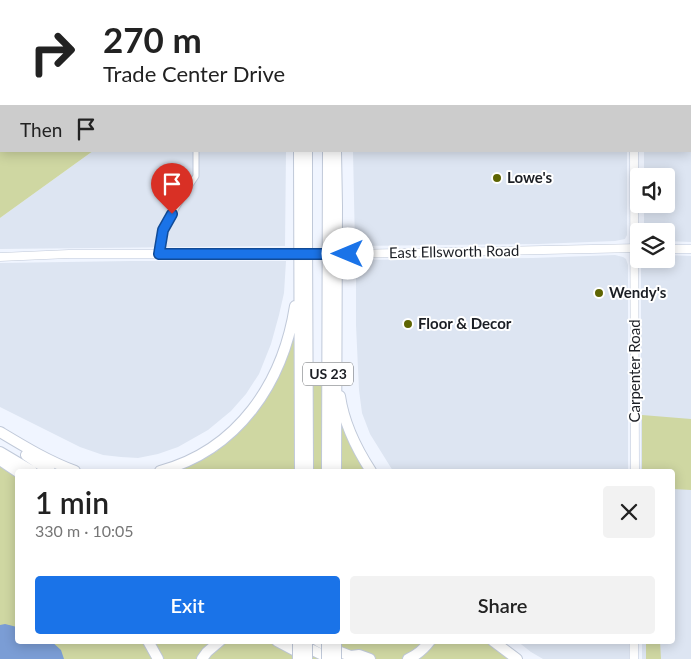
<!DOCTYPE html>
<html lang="en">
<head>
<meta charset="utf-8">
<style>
  :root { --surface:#fff; --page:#f2f2f2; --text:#222; --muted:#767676; --accent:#1a73e8 }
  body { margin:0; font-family:Lato,sans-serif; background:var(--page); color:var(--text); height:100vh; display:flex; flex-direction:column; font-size:19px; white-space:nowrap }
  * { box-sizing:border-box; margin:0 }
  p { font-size:16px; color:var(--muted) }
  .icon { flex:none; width:28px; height:28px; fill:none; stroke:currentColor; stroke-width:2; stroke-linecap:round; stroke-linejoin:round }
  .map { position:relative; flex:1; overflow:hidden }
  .sheet { position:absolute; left:15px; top:469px; width:660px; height:175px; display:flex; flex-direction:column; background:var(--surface); border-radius:5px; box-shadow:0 2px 12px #0003 }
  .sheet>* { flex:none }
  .guide { position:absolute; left:0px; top:0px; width:691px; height:152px; box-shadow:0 2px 12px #0003; background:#fff; color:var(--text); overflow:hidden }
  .tools { position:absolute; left:630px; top:168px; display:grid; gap:10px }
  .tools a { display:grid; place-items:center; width:45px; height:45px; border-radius:5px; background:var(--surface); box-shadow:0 2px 12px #0003; font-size:25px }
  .pin { position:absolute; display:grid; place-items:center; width:42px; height:42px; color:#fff; margin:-51px -21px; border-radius:50% 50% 50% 0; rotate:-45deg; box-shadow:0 0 5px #0007 }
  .pin .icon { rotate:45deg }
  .me { position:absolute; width:55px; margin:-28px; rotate:270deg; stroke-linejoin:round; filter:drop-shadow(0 0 4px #0008) }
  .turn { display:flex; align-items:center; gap:18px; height:105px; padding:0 20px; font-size:22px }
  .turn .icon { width:65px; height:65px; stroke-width:2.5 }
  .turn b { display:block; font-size:35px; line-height:42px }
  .then { display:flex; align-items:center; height:48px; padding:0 20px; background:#0003; gap:10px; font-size:19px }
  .round { display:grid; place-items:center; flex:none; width:52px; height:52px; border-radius:5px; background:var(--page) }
  .headline { display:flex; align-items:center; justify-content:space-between; height:85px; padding:0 20px }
  h1 { font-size:30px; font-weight:600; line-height:38px }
  .action { display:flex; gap:10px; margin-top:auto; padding:10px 20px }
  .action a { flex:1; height:58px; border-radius:5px; background:var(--accent); color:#fff; font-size:20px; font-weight:600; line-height:58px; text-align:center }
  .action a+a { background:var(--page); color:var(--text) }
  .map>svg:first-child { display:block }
</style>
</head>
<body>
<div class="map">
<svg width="691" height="659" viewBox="0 0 691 659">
  <rect width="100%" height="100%" fill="#f0f5ff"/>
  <path fill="#dde5f2" d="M350,0H627V1H350Z
    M642,0H691V242L666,241V231H644V204H666V176H644V151H690V1H642Z
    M93,151H286L285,246L0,249V218Z
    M353,151H627V235L625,239L615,241L538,244L355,246Z
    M615,255L623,257L626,259L628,265V471H393L370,434L362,413L359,390L356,325V260L533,258Z
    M666,255L691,256V659H642V641H672V471H641V263L644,259H666Z
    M131,261H286L284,293L279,315L271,344L259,374L246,394L231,411L208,430L178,447L158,454L138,458L121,457L103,455L80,447L0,407V263Z
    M517,641H629V659H543L531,652Z"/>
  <path fill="#cfd7a2" d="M0,0H287V1H1V151H93L0,218Z
    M295,326L340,414L355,453L366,471H175L217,451L252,417Z
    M642,415L691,419V490L673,489L672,471H642Z
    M0,462L17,474L18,641H144L155,659H0Z
    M153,641H488L491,645L513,659H163Z
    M646,641H660L661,659H646Z"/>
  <path fill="#7b9dd5" d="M5,624L17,627L18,641H51L61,650L64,659H0V625Z"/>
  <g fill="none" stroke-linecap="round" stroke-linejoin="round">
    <defs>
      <path id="minor" d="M159,254L163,230L190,185L196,176V151"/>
      <path id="secondary" d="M634,1V0
        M634,151L635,471
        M666,249H691
        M348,254L639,248
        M0,257L69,254H287
        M634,641V659"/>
      <path id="motorway" d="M329,0V1
        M303,1V0
        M299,151L300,471
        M307,151V236L308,471
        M340,396C344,424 356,448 371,471
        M0,432C25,447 48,461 75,471
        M0,452L32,471
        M26,455L50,471
        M0,460L18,472
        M160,471C238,450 283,383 295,306
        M327,471L328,151
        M336,471L337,206L336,151
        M148,641L158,659
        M277,641L305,656
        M318,641L335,650L358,659
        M493,641L517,659
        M300,644L331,659
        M351,656L359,655L370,659
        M202,659L207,652L220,641
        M408,659C417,655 424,649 430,641"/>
    </defs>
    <use href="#minor" stroke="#c0c9d9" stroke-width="7"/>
    <use href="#secondary" stroke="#c0c9d9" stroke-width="9"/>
    <use href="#motorway" stroke="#c0c9d9" stroke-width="12"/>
    <use href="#minor" stroke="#fff" stroke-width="5"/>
    <use href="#secondary" stroke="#fff" stroke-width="8"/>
    <use href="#motorway" stroke="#fff" stroke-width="10"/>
    <defs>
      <path id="secondary-bridge" d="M287,254H348"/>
      <path id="motorway-bridge" d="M298,641V659
        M307,641V659
        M327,641V659
        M336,641V659"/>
    </defs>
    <use href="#secondary-bridge" stroke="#c0c9d9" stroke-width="9" stroke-linecap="butt"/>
    <use href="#motorway-bridge" stroke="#c0c9d9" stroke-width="12" stroke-linecap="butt"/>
    <use href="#secondary-bridge" stroke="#fff" stroke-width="8"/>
    <use href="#motorway-bridge" stroke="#fff" stroke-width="10"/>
  </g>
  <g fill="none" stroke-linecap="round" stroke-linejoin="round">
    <defs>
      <path id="route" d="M172,214L163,230L159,254H348"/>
    </defs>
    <use href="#route" stroke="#114b97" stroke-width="12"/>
    <use href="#route" stroke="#1a73e8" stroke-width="9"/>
  </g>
  <g fill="#5e6503" stroke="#fff" stroke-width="2">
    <circle cx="497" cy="178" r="5"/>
    <circle cx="599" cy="293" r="5"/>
    <circle cx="408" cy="324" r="5"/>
  </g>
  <g text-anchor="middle" stroke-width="4" stroke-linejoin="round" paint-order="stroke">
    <rect fill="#fff" stroke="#5f6266" stroke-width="1" x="303" y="362.5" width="50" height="23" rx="4"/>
    <g font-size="14" font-weight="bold" fill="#1b1e24">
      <text x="328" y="379">US 23</text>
    </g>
    <g font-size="15" font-weight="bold" fill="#1b1e24" stroke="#fff" text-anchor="start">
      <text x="507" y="183">Lowe's</text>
      <text x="609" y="298">Wendy's</text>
      <text x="418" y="329">Floor &amp; Decor</text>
    </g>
    <g font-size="15" fill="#1b1e24" stroke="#fff">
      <text transform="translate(454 252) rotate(-1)" y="5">East Ellsworth Road</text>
      <text transform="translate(635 371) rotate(-90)" y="5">Carpenter Road</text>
    </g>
  </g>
</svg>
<div class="tools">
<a><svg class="icon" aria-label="sound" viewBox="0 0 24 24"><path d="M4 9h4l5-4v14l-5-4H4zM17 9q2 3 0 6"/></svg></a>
<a><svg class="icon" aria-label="layers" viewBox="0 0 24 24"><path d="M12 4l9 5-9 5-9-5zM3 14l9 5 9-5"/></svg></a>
</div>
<div class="pin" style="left:172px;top:214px;background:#d93025"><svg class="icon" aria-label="arrive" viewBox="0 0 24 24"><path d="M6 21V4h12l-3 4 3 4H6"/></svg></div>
<svg class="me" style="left:348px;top:254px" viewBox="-20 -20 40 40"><circle r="19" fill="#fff"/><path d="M0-13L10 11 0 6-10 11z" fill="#1a73e8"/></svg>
<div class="guide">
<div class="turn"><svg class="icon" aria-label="right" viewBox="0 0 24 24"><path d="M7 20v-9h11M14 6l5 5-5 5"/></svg><div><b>270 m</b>Trade Center Drive</div></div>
<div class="then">Then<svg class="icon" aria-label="arrive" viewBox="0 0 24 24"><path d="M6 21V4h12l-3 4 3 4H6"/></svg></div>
</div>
<section class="sheet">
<div class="headline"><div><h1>1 min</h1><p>330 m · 10:05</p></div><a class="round"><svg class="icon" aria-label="close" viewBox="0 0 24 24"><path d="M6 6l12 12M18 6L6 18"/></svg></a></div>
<div class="action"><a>Exit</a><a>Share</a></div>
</section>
</div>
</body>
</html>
